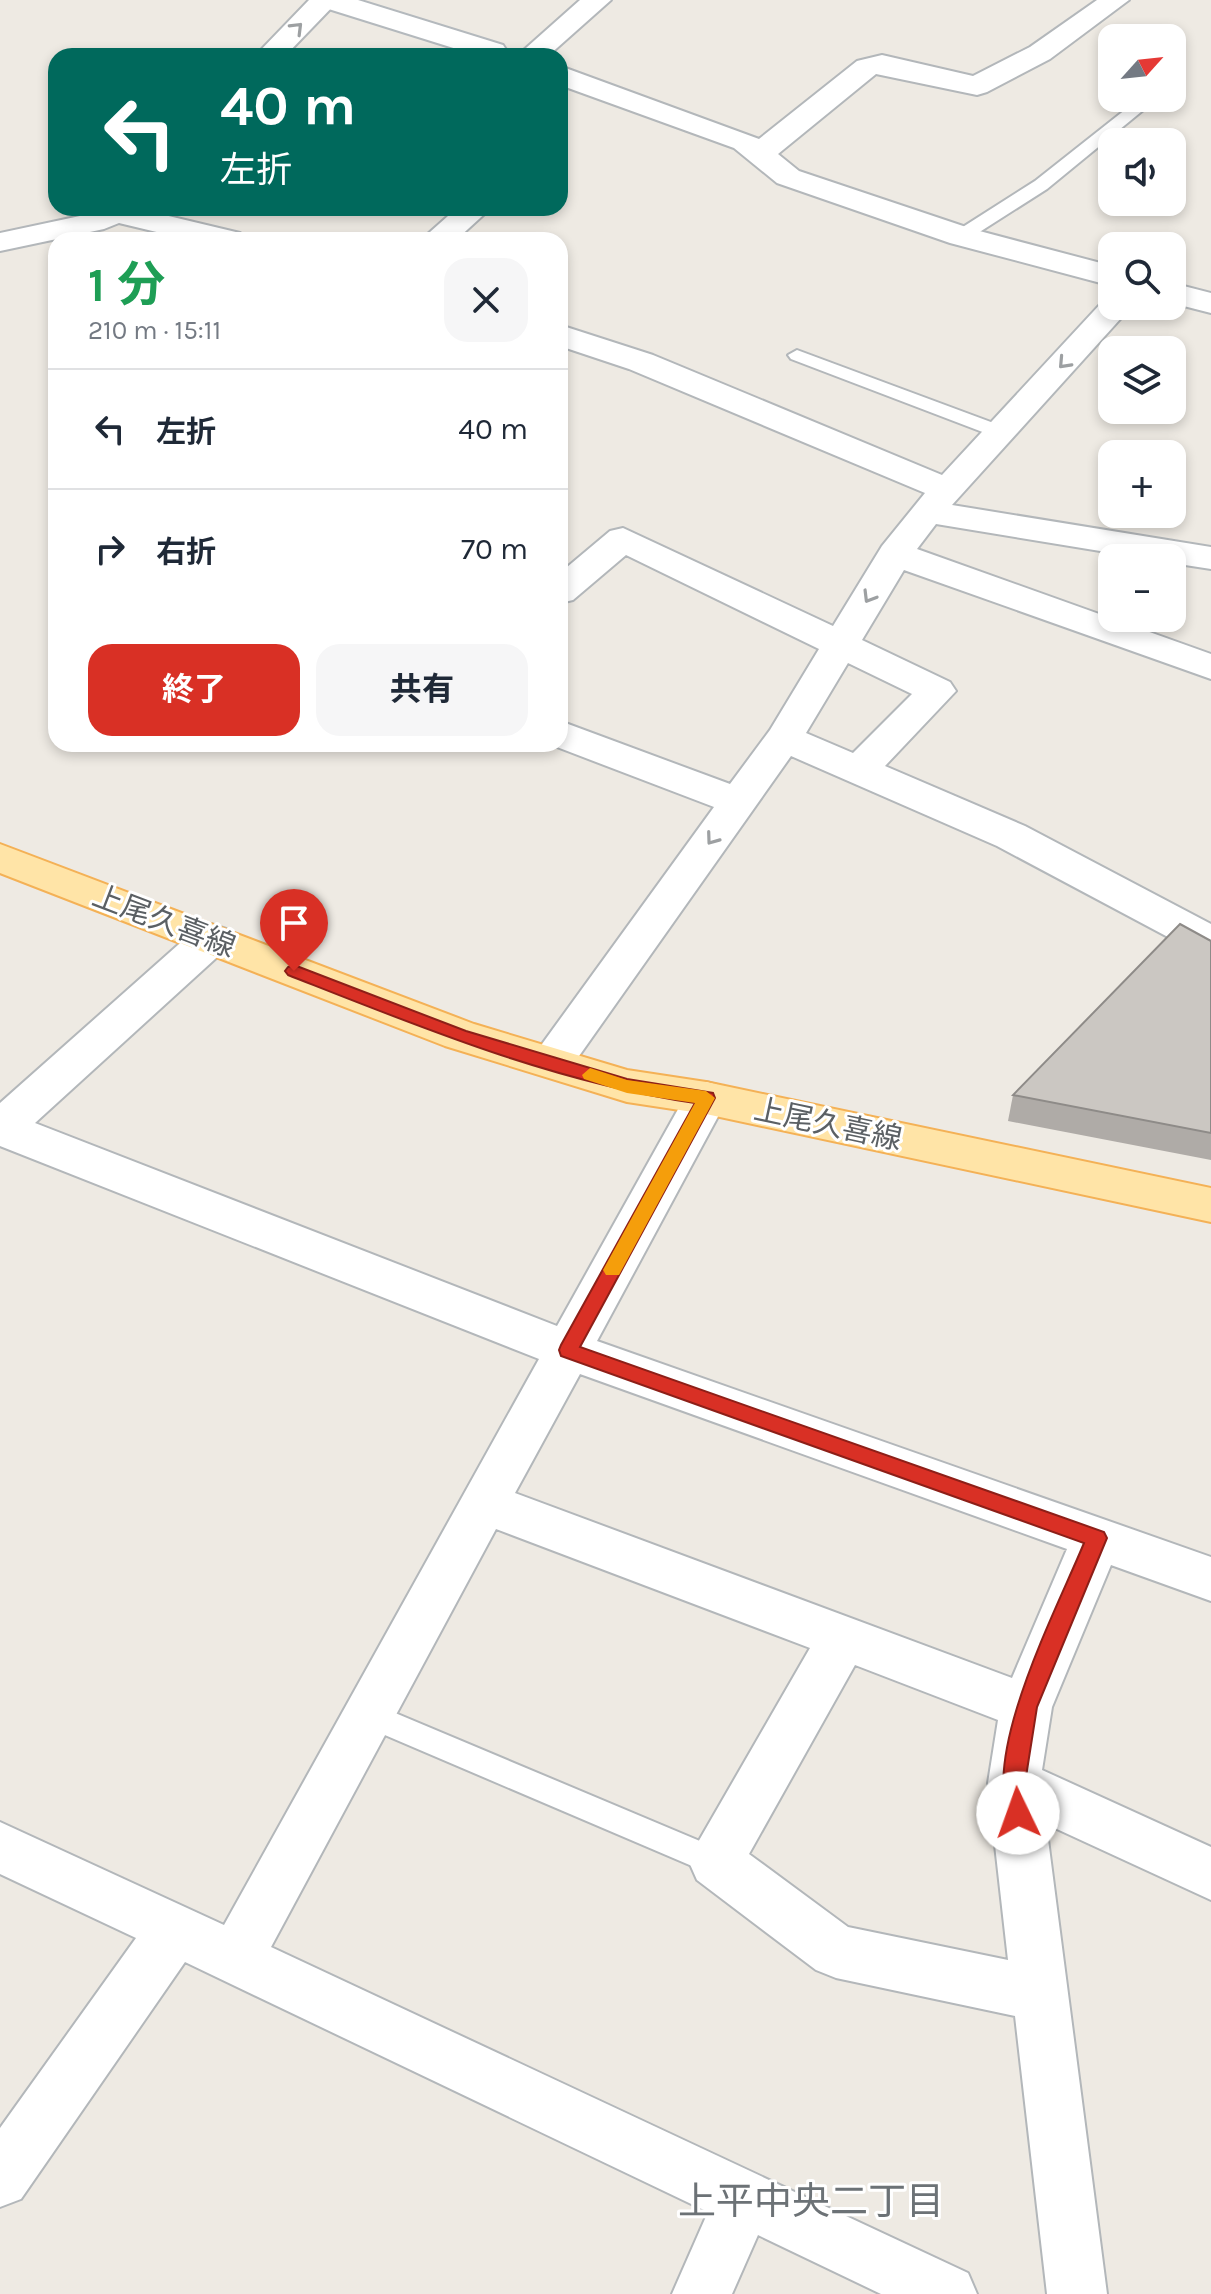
<!DOCTYPE html>
<html lang="ja">
<head>
<meta charset="utf-8">
<style>
  :root { --surface:#fff; --page:#f6f6f7; --text:#1f2937; --muted:#747a83; --line:#e0e1e3; --accent:#d93025 }
  body { margin:0; font-family:Karla,"Noto Sans JP",sans-serif; background:var(--page); color:var(--text); height:100vh; display:flex; flex-direction:column; font-size:30px; white-space:nowrap }
  * { box-sizing:border-box; margin:0 }
  p { font-size:26px; color:var(--muted) }
  .icon { flex:none; width:44px; height:44px; fill:none; stroke:currentColor; stroke-width:2; stroke-linecap:round; stroke-linejoin:round }
  .map { position:relative; flex:1; overflow:hidden }
  .sheet { position:absolute; left:48px; top:232px; width:520px; height:520px; display:flex; flex-direction:column; background:var(--surface); border-radius:24px; box-shadow:0 4px 12px #0003 }
  .sheet>* { flex:none }
  .banner { position:absolute; left:48px; top:48px; width:520px; height:168px; border-radius:24px; box-shadow:0 4px 12px #0003; background:#00695c; color:#fff; overflow:hidden }
  .needle { width:52px; rotate:63deg }
  .buttons { position:absolute; left:1098px; top:24px; display:grid; gap:16px }
  .buttons a { display:grid; place-items:center; width:88px; height:88px; border-radius:16px; background:var(--surface); box-shadow:0 4px 12px #0003; font-size:40px }
  .pin { position:absolute; display:grid; place-items:center; width:68px; height:68px; color:#fff; margin:-82px -34px; border-radius:50% 50% 50% 0; rotate:-45deg; box-shadow:0 0 8px #0007 }
  .pin .icon { rotate:45deg }
  .me { position:absolute; width:88px; margin:-44px; rotate:357deg; stroke-linejoin:round; filter:drop-shadow(0 0 6px #0008) }
  .turn { display:flex; align-items:center; gap:28px; height:168px; padding:0 40px; font-size:36px }
  .turn .icon { width:104px; height:104px; stroke-width:2.5 }
  .turn b { display:block; font-size:56px; line-height:68px }
  .round { display:grid; place-items:center; flex:none; width:84px; height:84px; border-radius:24px; background:var(--page) }
  .headline { display:flex; align-items:center; justify-content:space-between; height:136px; padding:0 40px }
  h1 { font-size:48px; font-weight:700; line-height:60px; color:#1e9e55 }
  .action { display:flex; gap:16px; margin-top:auto; padding:16px 40px }
  .action a { flex:1; height:92px; border-radius:24px; background:var(--accent); color:#fff; font-size:32px; font-weight:700; line-height:92px; text-align:center }
  .action a+a { background:var(--page); color:var(--text) }
  ul { padding:0; list-style:none }
  li { display:flex; align-items:center; gap:24px; height:120px; padding:0 40px; border-top:2px solid var(--line) }
  li div { flex:1 }
  li b { display:block; font-size:30px }
  li em { font-style:normal }
  .map>svg:first-child { display:block }
</style>
</head>
<body>
<div class="map">
<svg width="1211" height="2294" viewBox="0 0 1211 2294">
  <rect width="100%" height="100%" fill="#eeeae3"/>
  <g fill="none" stroke-linecap="round" stroke-linejoin="round">
    <defs>
      <path id="lane" d="M1140,98H1158L1047,189L967,240H955L952,236L955,232L1035,181Z
        M797,350L1007,428L1009,432L1007,436H993L791,359L788,355Z
        M369,1702L726,1852L731,1862L726,1872L716,1876L706,1872L359,1724L355,1715L359,1706Z"/>
      <path id="street" d="M309,0H339L285,56H255Z
        M580,0H611L548,56H517Z
        M1097,0H1129L1050,59L987,92L977,95L876,74L778,154L799,171L972,229L1112,266V286L950,243L777,183L734,148L560,85V66L759,139L857,61L882,55L973,76L1030,47Z
        M99,208H135L240,233L245,240H190L119,223L104,229L0,251V233L94,213Z
        M457,208H491L456,240H421Z
        M1172,283L1211,293V313L1172,303Z
        M1112,297V306H1132L952,505L1211,547V569L1172,563V558H1143L936,524L917,549L1211,654V679L904,570L862,640L950,682L956,691L885,766L1025,826L1211,924V957L1196,952L997,846L791,756L567,1073L552,1078L537,1073L531,1062L537,1051L714,807L549,744H560V721L730,784L770,730L819,649L626,555L573,600L560,603V573L610,531L623,528L833,626L882,546L925,493L629,369L560,346V325L653,355L942,475L1105,299ZM848,663L912,694L853,753L806,733Z
        M211,924L226,929L232,939L226,949L35,1123L557,1326L691,1086L706,1082L721,1086L728,1098L597,1341L1211,1557V1601L1111,1565L1052,1707L1042,1770L1211,1847V1900L1046,1824L1107,2294H1047L1015,2016L836,1978L816,1970L697,1880L689,1862L697,1844L810,1648L496,1529L271,1947L968,2273L977,2294H881L758,2235L732,2294H672L708,2212L185,1962L21,2199L0,2207V2128L136,1938L0,1874V1822L224,1925L539,1359L0,1146V1103L196,929ZM580,1374L1067,1549L1012,1678L515,1493ZM855,1665L998,1720L988,1783L1008,1960L848,1927L749,1854Z"/>
      <path id="secondary" d="M315,0H358L503,45L507,51L504,56H479L319,6Z"/>
      <path id="primary" d="M0,844L474,1024L627,1070L706,1082L1211,1188V1222L706,1114L627,1102L445,1046L0,873Z"/>
    </defs>
    <use href="#lane" stroke="#b3b7ba" stroke-width="4"/>
    <use href="#street" stroke="#b3b7ba" stroke-width="4"/>
    <use href="#secondary" stroke="#b4b9bd" stroke-width="4"/>
    <use href="#primary" stroke="#f4b156" stroke-width="4"/>
    <use href="#lane" fill="#fff" fill-rule="evenodd"/>
    <use href="#street" fill="#fff" fill-rule="evenodd"/>
    <use href="#secondary" fill="#fff" fill-rule="evenodd"/>
    <use href="#primary" fill="#ffe4a7" fill-rule="evenodd"/>
  </g>
  <path fill="#afaba7" d="M1211,941V1160L1008,1121L1013,1095Z"/>
  <path fill="#cbc7c2" stroke="#8e8b88" stroke-width="2" d="M1180,924L1211,941V1133L1013,1095Z"/>
  <defs><path id="oneway-chevron" d="M-2-3.5L2.5 0L-2 3.5" fill="none" stroke-width="1.6" stroke-linecap="round" stroke-linejoin="round" transform="scale(2)"/></defs>
  <g stroke="#9da0a2">
    <use href="#oneway-chevron" transform="translate(297 28) rotate(-45)"/>
    <use href="#oneway-chevron" transform="translate(1064 363) rotate(133)"/>
    <use href="#oneway-chevron" transform="translate(869 597) rotate(121)"/>
    <use href="#oneway-chevron" transform="translate(712 839) rotate(126)"/>
  </g>
  <path fill="#d93025" stroke="#8d1f18" stroke-width="2" d="M294,965L466,1031L627,1079L713,1093L715,1098L580,1347L1104,1532L1107,1538L1037,1707L1025,1783L1029,1813L1025,1820L1018,1823L1010,1820C980,1754 1058,1607 1084,1543L561,1356L559,1350L561,1345L695,1103C553,1082 420,1027 288,975L285,971L288,967Z"/>
  <path fill="#f59e0b" d="M590,1068L627,1080L706,1091L715,1098L619,1275H606L603,1270L695,1103L627,1093L584,1079L582,1075Z"/>
  <g text-anchor="middle" stroke-width="6" stroke-linejoin="round" paint-order="stroke">
    <g font-size="30" fill="#5b6064" stroke="#fff">
      <text transform="translate(164 921) rotate(21)" y="10">上尾久喜線</text>
      <text transform="translate(828 1124) rotate(12)" y="10">上尾久喜線</text>
    </g>
    <g font-size="38" fill="#6c7276" stroke="#fff">
      <text x="811" y="2214">上平中央二丁目</text>
    </g>
  </g>
</svg>
<div class="buttons">
<a><svg class="needle" viewBox="-14 -14 28 28"><path d="M0-13l5 13h-10z" fill="#e53935"/><path d="M0 13l5-13h-10z" fill="#747a83"/></svg></a>
<a><svg class="icon" aria-label="sound" viewBox="0 0 24 24"><path d="M4 9h4l5-4v14l-5-4H4zM17 9q2 3 0 6"/></svg></a>
<a><svg class="icon" aria-label="search" viewBox="0 0 24 24"><circle cx="10" cy="10" r="6"/><path d="M15 15l6 6"/></svg></a>
<a><svg class="icon" aria-label="layers" viewBox="0 0 24 24"><path d="M12 4l9 5-9 5-9-5zM3 14l9 5 9-5"/></svg></a>
<a>+</a>
<a>−</a>
</div>
<div class="pin" style="left:294px;top:971px;background:#d93025"><svg class="icon" aria-label="arrive" viewBox="0 0 24 24"><path d="M6 21V4h12l-3 4 3 4H6"/></svg></div>
<svg class="me" style="left:1018px;top:1813px" viewBox="-20 -20 40 40"><circle r="19" fill="#fff"/><path d="M0-13L10 11 0 6-10 11z" fill="#d93025"/></svg>
<div class="banner">
<div class="turn"><svg class="icon" aria-label="left" viewBox="0 0 24 24"><path d="M17 20v-9H6M10 6l-5 5 5 5"/></svg><div><b>40 m</b>左折</div></div>
</div>
<section class="sheet">
<div class="headline"><div><h1>1 分</h1><p>210 m · 15:11</p></div><a class="round"><svg class="icon" aria-label="close" viewBox="0 0 24 24"><path d="M6 6l12 12M18 6L6 18"/></svg></a></div>
<ul>
<li><svg class="icon" aria-label="left" viewBox="0 0 24 24"><path d="M17 20v-9H6M10 6l-5 5 5 5"/></svg><div><b>左折</b></div><em>40 m</em></li>
<li><svg class="icon" aria-label="right" viewBox="0 0 24 24"><path d="M7 20v-9h11M14 6l5 5-5 5"/></svg><div><b>右折</b></div><em>70 m</em></li>
</ul>
<div class="action"><a>終了</a><a>共有</a></div>
</section>
</div>
</body>
</html>
